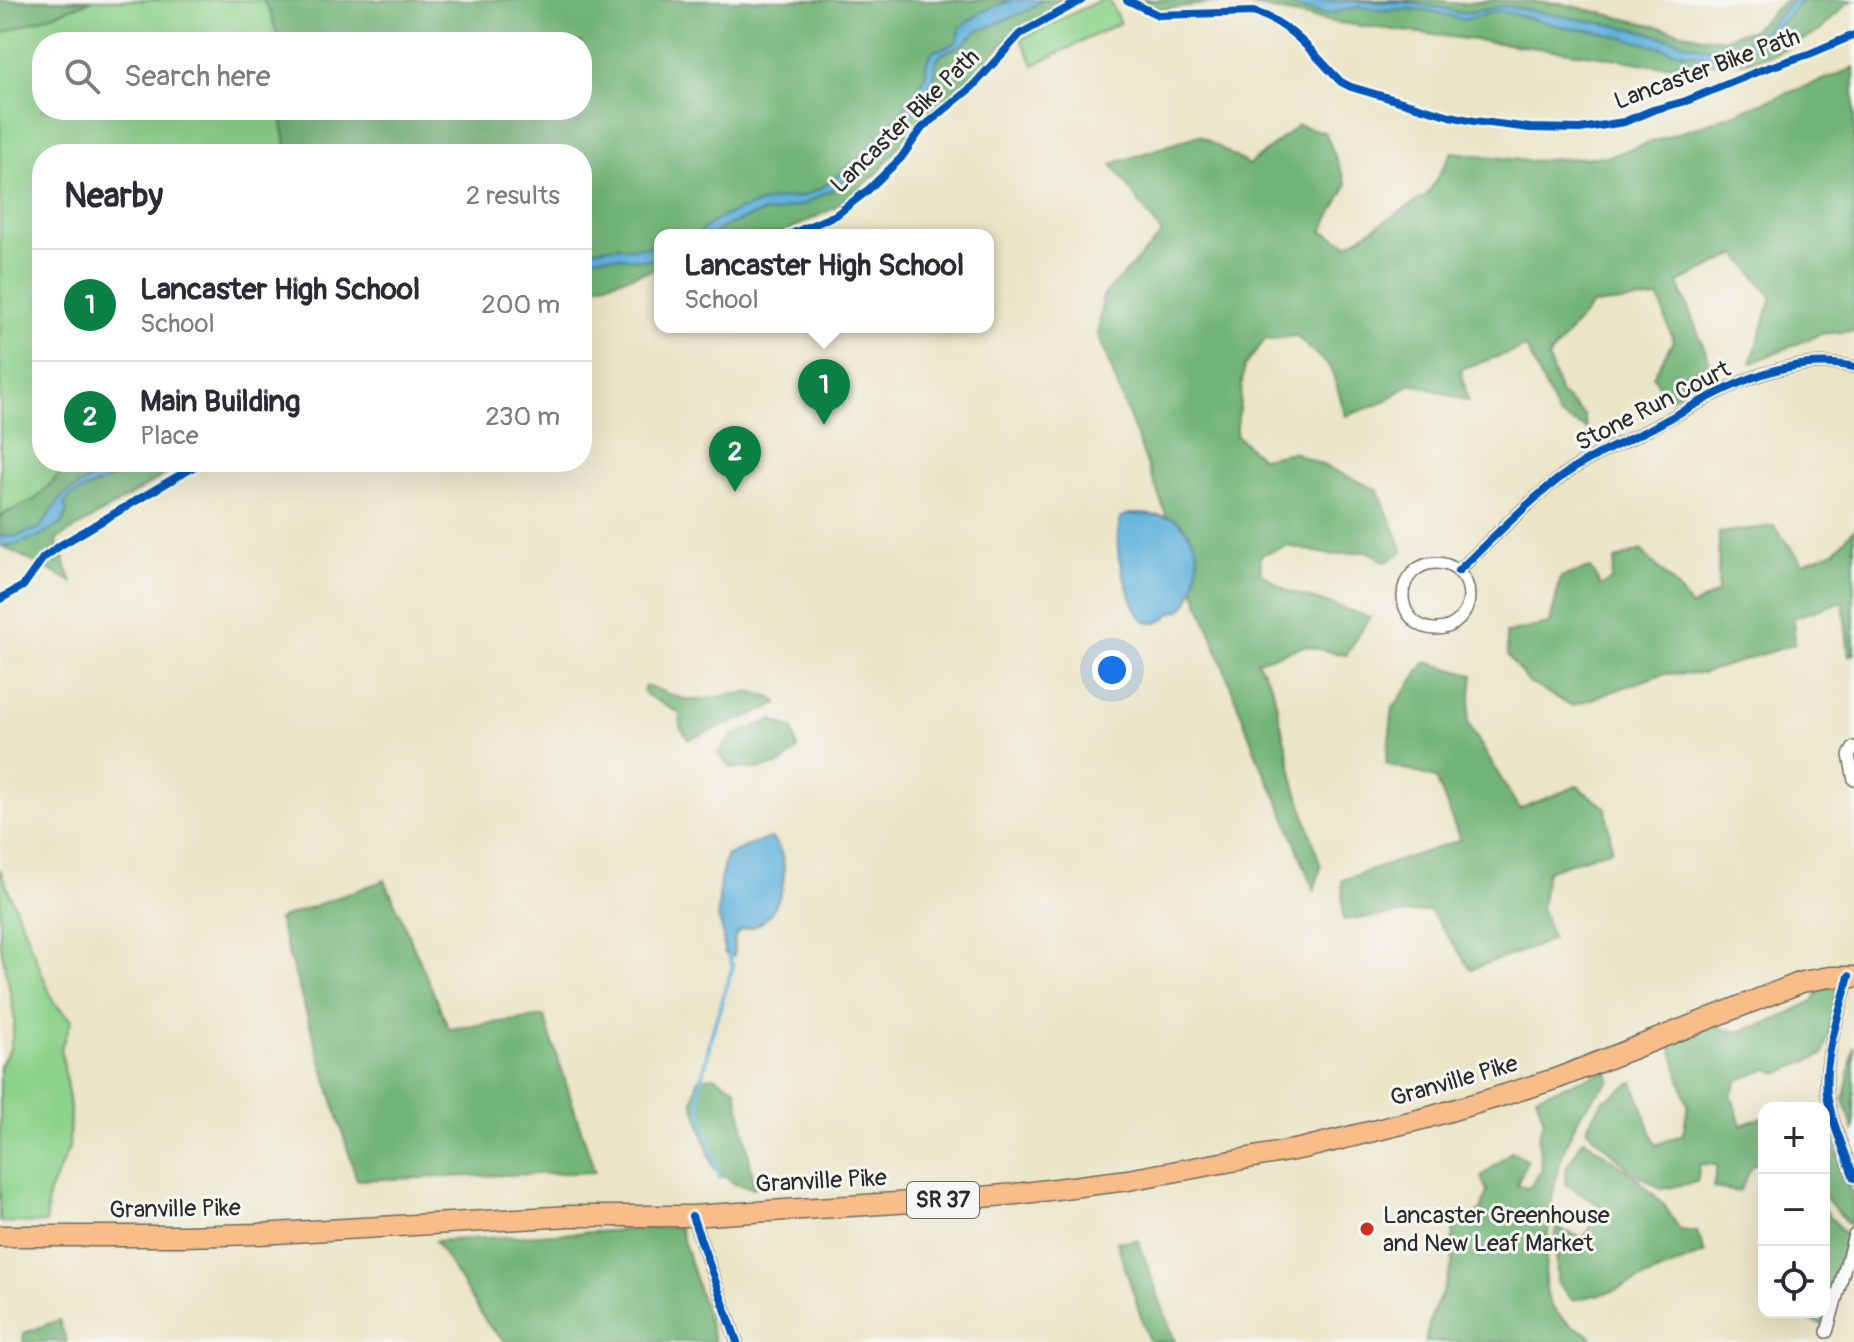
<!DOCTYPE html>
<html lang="en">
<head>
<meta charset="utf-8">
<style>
	:root { --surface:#fff; --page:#f2f2f3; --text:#2b2b33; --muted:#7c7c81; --line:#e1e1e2; --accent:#0b8043 }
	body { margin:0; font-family:Pangolin,sans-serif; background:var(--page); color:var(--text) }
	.controls { position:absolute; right:24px; bottom:24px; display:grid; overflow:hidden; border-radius:16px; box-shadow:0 8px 32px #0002 }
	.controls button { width:72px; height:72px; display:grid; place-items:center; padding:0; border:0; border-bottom:2px solid var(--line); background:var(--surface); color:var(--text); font:40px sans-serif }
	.you { position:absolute; left:1112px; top:670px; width:28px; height:28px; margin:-20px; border:6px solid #fff; border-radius:50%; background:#1a73e8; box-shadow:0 0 0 12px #1a73e833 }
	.badge { display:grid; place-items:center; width:52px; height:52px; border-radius:50%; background:var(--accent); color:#fff; font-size:26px; font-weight:700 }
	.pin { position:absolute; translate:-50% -66px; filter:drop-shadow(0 2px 4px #0008) }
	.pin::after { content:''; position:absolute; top:42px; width:28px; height:24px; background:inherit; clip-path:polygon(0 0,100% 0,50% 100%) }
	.popup { position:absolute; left:654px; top:229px; width:340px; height:104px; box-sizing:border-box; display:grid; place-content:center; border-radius:16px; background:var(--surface); filter:drop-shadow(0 2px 6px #0005); font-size:26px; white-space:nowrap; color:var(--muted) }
	.popup b { font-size:30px; color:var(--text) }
	.popup::after { content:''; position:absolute; left:50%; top:100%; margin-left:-16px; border:16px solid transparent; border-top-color:var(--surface) }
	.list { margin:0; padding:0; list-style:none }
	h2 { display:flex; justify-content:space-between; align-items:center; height:104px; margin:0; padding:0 32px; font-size:34px }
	h2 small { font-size:26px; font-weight:400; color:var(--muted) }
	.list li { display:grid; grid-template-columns:52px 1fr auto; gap:24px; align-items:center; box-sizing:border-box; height:112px; padding:0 32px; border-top:2px solid var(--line) }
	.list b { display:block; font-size:30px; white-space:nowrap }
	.list p { margin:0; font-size:26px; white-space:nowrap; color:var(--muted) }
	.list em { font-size:26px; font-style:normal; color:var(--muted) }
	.icon { flex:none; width:44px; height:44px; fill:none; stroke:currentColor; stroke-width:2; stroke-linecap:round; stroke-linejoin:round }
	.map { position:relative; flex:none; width:1854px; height:1342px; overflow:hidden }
	.search { position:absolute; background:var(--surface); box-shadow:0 8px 32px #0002; left:32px; top:32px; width:560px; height:88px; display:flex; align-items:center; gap:20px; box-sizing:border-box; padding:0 28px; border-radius:32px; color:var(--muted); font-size:30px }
	.panel { position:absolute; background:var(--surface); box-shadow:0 8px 32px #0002; left:32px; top:144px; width:560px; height:328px; border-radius:32px }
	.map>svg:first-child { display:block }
	.green { fill:#8dd28b; stroke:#5c7e5b; stroke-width:2 }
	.forest { fill:#72b477; stroke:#4e7051; stroke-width:2 }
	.water { fill:#60b2db; stroke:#466e83; stroke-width:2 }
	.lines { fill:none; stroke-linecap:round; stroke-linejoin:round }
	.stream { stroke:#60b2db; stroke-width:4 }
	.minor-casing { stroke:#6e6c61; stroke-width:14 }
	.trunk-casing { stroke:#6e6c61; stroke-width:23 }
	.minor { stroke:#fff; stroke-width:11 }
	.trunk { stroke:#f8bd88; stroke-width:20 }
	.cycleway-casing { stroke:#f6f6f2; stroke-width:13 }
	.cycleway { stroke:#0057b8; stroke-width:8 }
	.poi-dot { fill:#c8321e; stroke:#f6f6f2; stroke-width:3 }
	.labels { text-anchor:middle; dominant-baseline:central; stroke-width:6; stroke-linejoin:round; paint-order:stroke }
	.shield { fill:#f6f6f2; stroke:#686867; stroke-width:2 }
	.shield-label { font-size:22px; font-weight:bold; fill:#2b2b2b }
	.street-label { font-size:24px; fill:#2b2b2b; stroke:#f6f6f2 }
	.poi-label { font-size:24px; fill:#2b2b2b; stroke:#f6f6f2; text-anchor:start }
</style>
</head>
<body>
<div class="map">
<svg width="1854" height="1342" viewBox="0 0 1854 1342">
	<rect width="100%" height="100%" fill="#f6f6f2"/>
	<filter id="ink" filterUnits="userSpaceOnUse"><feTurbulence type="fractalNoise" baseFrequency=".0125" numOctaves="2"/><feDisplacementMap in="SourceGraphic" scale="16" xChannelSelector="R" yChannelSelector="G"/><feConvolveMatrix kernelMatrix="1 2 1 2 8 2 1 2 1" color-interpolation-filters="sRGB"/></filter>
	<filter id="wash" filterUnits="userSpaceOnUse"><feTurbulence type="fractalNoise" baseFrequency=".006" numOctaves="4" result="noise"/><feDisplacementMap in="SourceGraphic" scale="32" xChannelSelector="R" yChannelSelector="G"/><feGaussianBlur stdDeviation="1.8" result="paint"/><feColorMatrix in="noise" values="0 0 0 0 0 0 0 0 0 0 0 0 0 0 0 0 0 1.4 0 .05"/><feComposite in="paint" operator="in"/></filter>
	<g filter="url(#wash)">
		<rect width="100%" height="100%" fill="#ebe4c6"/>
		<g class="green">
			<path d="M93,0H263L270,12L280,42H42V110H285L282,122L288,154H42V462H71L36,499L0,516V34Z"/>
			<path d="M1100,0H1109L1120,23L1034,65L1021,39Z"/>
			<path d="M0,869L54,1003L72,1020L61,1048L70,1106L69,1148L48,1195L46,1223L0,1222V1066L10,1049L15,1021L9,986L0,943Z"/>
		</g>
		<g class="forest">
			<path d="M0,0H93L0,34Z"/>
			<path d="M263,0H1064L1056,8L1018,29L901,144L877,174L834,208L783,233L767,235H660V268L582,290V154H288L282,122L285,110H582V42H280L270,12Z"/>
			<path d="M1141,0H1438L1462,4L1495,0L1559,3L1702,37L1723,39L1737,33L1751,31L1786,0H1854L1845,5L1820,31L1776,53L1749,61L1657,66L1601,56L1339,23L1227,1L1157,10Z"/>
			<path d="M1854,68V331L1821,334L1751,363L1772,297L1737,254L1678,283L1715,375L1669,399L1653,376L1673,341L1659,298L1592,305L1548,358L1561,394L1584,415L1587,429L1559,416L1526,347L1461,369L1468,401L1412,383L1384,402L1346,416L1331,368L1296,336L1265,340L1244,367L1236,435L1261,458L1293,452L1378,490L1403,551L1386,562L1367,551L1332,555L1287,546L1260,555L1261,573L1286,590L1370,617L1346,655L1305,646L1257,661L1272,686L1295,784L1321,867L1314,891L1282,809L1259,761L1098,334L1103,296L1162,234L1112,164L1199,135L1249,165L1298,125L1325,132L1347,185L1322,231L1348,244L1427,195L1452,152L1529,161L1609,156L1709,123Z"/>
			<path d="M71,462H186L56,540L72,582L0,545V516L36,499Z"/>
			<path d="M1774,526L1803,563L1835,551L1854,529V654L1849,655L1843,601L1793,618L1795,644L1703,673L1662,674L1572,706L1529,683L1508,656L1506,633L1550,624L1561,577L1590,568L1601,586L1611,580L1615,560L1641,550L1674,584L1691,607L1718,593L1719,533Z"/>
			<path d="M1426,662L1473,675L1468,723L1519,809L1577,786L1606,808L1612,849L1547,871L1541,907L1552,939L1529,949L1471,969L1430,911L1343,920L1342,880L1460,840L1436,778L1386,764L1393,708Z"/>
			<path d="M645,686C661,688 677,701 693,700C721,700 753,682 777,703L765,710L689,739L680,727V714L647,695L643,690Z"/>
			<path d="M772,720L793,729L797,750L781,764L757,769L732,768L718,754L732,736Z"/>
			<path d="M385,880L449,1029L544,1016L595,1172L357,1180L278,919Z"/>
			<path d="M1821,986L1842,989L1823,1055L1779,1073L1768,1069L1738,1080L1731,1095L1741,1125L1764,1117V1165H1753L1739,1192L1713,1188L1717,1165L1700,1164L1697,1182L1662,1189L1629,1169L1586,1128L1603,1101L1633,1082L1656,1145L1683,1134L1688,1106L1670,1044L1714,1026L1738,1032L1773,1021L1813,1001Z"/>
			<path d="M1854,1046V1132L1844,1099Z"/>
			<path d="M1608,1070L1610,1080C1601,1090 1589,1101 1582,1112C1551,1164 1549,1217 1545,1275C1544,1311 1562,1320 1591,1336L1592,1342H1425L1431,1316L1443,1291L1452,1265L1453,1223L1481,1211L1487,1191L1481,1177L1512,1151L1527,1160L1517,1185L1527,1188L1530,1187L1542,1169L1538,1139L1544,1120L1536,1096Z"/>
			<path d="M714,1076L736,1089L755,1188L735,1184L714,1169L693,1103L698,1079Z"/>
			<path d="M1824,1112L1853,1198L1850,1226L1824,1196Z"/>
			<path d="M1584,1139L1637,1178L1664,1205L1680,1230L1697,1232L1705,1253L1610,1292L1572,1300L1557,1282L1556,1228L1583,1238L1604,1208L1565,1184L1567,1166Z"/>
			<path d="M1824,1209L1848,1238L1823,1325L1799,1317L1800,1312H1824Z"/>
			<path d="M679,1227L715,1342H506L489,1326L435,1241Z"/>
			<path d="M1138,1240L1175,1342H1149L1117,1242Z"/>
			<path d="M59,1320L67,1342H23L24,1333Z"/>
		</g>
		<g class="water">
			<path d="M1011,0H1043L1028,10L976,32L963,44L942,54L935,63V76L928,90L909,118L885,148L839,186L803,205L786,208L777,212L761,213L728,225L711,235H698C713,215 752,205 775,200C785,197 796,199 806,195C842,183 906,113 924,79C927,73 925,67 927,61C928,57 931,54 933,51L949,46L957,41L961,27L982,12Z"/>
			<path d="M1282,0L1406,2L1448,9L1459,13L1479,11L1503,6L1635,29L1704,48H1720L1733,46L1754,37L1765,30L1789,4L1794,0H1803L1778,26L1757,41L1737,50L1712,57L1673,51L1600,32L1563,27L1500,11L1463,20L1431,11L1406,9L1387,10L1358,7L1328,14L1300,9Z"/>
			<path d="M617,246L627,248L660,246V259C631,264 611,249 582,261V251Z"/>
			<path d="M115,462H147L71,496L65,504L67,512L62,524C44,534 21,547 0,546V536H16L39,529L62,497Z"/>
			<path d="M1130,514C1141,514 1169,515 1178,521C1185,527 1192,537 1196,546C1201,559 1194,600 1182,609C1179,611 1174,611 1171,613C1167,616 1165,619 1162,621C1142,630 1135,608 1130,594C1120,566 1113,547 1121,517Z"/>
			<path d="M771,838C794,859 784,905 761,923C754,928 744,927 738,932C732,938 734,948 734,956L729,957L724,952L723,933L718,916L720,881L726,856L752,844Z"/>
		</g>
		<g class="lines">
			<path class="stream" d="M720,1178L700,1107L699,1087L705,1067L711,1036L733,966L729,957"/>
		</g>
	</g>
	<g filter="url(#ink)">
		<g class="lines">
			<g class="minor-casing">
				<g id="minor">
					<circle cx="1436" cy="596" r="33"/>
					<path d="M1458,571C1491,540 1522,507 1557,480C1584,459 1618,445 1648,430C1711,397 1780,350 1854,367"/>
					<path d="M1854,747L1849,755L1854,780"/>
					<path d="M1849,976C1840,1011 1823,1059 1827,1094C1831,1122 1845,1151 1854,1178"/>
					<path d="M692,1216L737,1342"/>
					<path d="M1827,1332L1854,1235"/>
				</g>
			</g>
			<g class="trunk-casing">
				<path id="trunk" d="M0,1236H184L258,1234L571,1216H692L959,1199L1016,1194L1128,1180L1304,1148L1426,1118L1501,1096L1558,1078L1802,982L1830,977H1854"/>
			</g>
			<use href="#minor" class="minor"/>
			<use href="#trunk" class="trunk"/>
			<g class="cycleway-casing">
				<g id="cycleway">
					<path d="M1127,0L1158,15L1253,12C1290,21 1315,56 1341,82L1351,87L1450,116L1474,121L1530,128L1580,129L1624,122L1653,110L1686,101L1764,69L1809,54L1854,35"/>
					<path d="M789,235L836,215L868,190L901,158L922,128L972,87L1020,34L1082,0"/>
					<path d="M1458,571C1491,540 1522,507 1557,480C1584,459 1618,445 1648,430C1711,397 1780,350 1854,367"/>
					<path d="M0,599L23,586L43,558L61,545L202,462"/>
					<path d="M1849,976C1840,1011 1823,1059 1827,1094C1831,1122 1845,1151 1854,1178"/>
					<path d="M692,1216L737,1342"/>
				</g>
			</g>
			<use href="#cycleway" class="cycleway"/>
		</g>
	</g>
	<circle class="poi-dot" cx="1367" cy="1229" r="8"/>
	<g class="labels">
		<rect class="shield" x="907" y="1182" width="72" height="36" rx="6"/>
		<g class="shield-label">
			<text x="943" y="1200">SR 37</text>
		</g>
		<g class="street-label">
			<text transform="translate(1707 69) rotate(-20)">Lancaster Bike Path</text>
			<text transform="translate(905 121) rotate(-44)">Lancaster Bike Path</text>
			<text transform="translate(1653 406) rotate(-27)">Stone Run Court</text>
			<text transform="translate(1454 1081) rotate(-16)">Granville Pike</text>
			<text transform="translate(821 1181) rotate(-3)">Granville Pike</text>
			<text transform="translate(175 1209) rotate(-1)">Granville Pike</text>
		</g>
		<g class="poi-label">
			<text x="1383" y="1215">Lancaster Greenhouse<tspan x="1383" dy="28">and New Leaf Market</tspan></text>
		</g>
	</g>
</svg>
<div class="controls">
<button>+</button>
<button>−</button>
<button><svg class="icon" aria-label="locate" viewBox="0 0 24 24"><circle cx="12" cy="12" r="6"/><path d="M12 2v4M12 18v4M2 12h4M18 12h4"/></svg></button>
</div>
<div class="you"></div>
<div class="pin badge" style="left:824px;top:425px">1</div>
<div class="popup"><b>Lancaster High School</b>School</div>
<div class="pin badge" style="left:735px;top:492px">2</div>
<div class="search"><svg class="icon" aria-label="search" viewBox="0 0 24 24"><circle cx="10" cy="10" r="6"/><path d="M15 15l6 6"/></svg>Search here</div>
<section class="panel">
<h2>Nearby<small>2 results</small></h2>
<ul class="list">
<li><span class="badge">1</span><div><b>Lancaster High School</b><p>School</p></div><em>200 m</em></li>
<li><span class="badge">2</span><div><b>Main Building</b><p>Place</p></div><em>230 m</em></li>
</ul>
</section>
</div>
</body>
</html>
